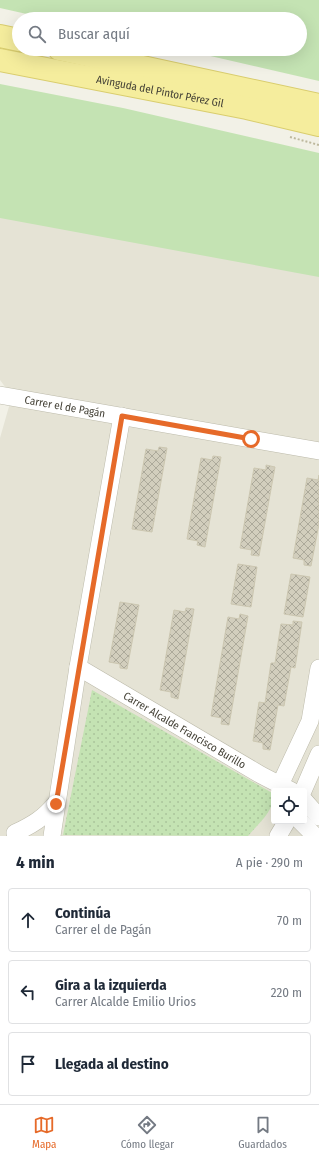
<!DOCTYPE html>
<html lang="es">
<head>
<meta charset="utf-8">
<style>
	:root { --surface:#fff; --page:#f6f6f7; --text:#1f2937; --muted:#747a83; --line:#e0e1e3; --accent:#e66a29 }
	body { margin:0; font-family:"Fira Sans Condensed",sans-serif; background:var(--page); color:var(--text) }
	.controls { position:absolute; right:12px; bottom:12px; display:grid; overflow:hidden; border-radius:4px; box-shadow:0 4px 16px #0002 }
	.controls button { width:36px; height:36px; display:grid; place-items:center; padding:0; border:0; border-bottom:1px solid var(--line); background:var(--surface); color:var(--text); font:20px sans-serif }
	.stop { position:absolute; width:12px; height:12px; margin:-9px; border:3px solid #e66a29; border-radius:50%; background:#fff }
	.stop.end { background:#e66a29; border-color:#fff; box-shadow:0 1px 4px #0008 }
	.list { margin:0; padding:0; list-style:none }
	h2 { display:flex; justify-content:space-between; align-items:center; height:52px; margin:0; padding:0 16px; font-size:17px }
	h2 small { font-size:13px; font-weight:400; color:var(--muted) }
	.list li { display:grid; grid-template-columns:26px 1fr auto; gap:12px; align-items:center; box-sizing:border-box; height:64px; margin:0 8px 8px; padding:0 8px; border:1px solid var(--line); border-radius:4px }
	.list b { display:block; font-size:15px; white-space:nowrap }
	.list p { margin:0; font-size:13px; white-space:nowrap; color:var(--muted) }
	.list em { font-size:13px; font-style:normal; color:var(--muted) }
	.icon { flex:none; width:22px; height:22px; fill:none; stroke:currentColor; stroke-width:2; stroke-linecap:round; stroke-linejoin:round }
	.map { position:relative; flex:none; width:319px; height:836px; overflow:hidden }
	.search { position:absolute; background:var(--surface); box-shadow:0 4px 16px #0002; left:12px; right:12px; top:12px; height:44px; display:flex; align-items:center; gap:10px; box-sizing:border-box; padding:0 14px; border-radius:22px; color:var(--muted); font-size:15px }
	.sheet { height:268px; background:var(--surface) }
	nav { display:flex; justify-content:space-around; align-items:center; box-sizing:border-box; height:56px; border-top:1px solid var(--line); background:var(--surface); font-size:11px; color:var(--muted) }
	nav a { display:grid; justify-items:center; gap:2px }
	nav .on { color:var(--accent) }
	.map>svg:first-child { display:block }
	.residential { fill:#e5e3d5; fill-rule:evenodd }
	.grass { fill:#c4e3b3 }
	.park { fill:url(#park-dots) }
	.building { fill:url(#building-cross-hatch); stroke:#ccc7b1 }
	.lines { fill:none; stroke-linecap:round; stroke-linejoin:round }
	.minor-casing { stroke:#bcbaaa; stroke-width:18 }
	.major-casing { stroke:#d9cd6e; stroke-width:24 }
	.path { stroke:#bdb89d; stroke-width:2; stroke-dasharray:2 2; stroke-linecap:butt }
	.minor { stroke:#fff; stroke-width:17 }
	.major { stroke:#f5ed9d; stroke-width:22 }
	.route { stroke:#e66a29; stroke-width:5 }
	.labels { text-anchor:middle; dominant-baseline:central; stroke-width:4; stroke-linejoin:round; paint-order:stroke }
	.street-label { font-size:11px; fill:#444136; stroke:#fff }
</style>
</head>
<body>
<div class="map">
<svg width="319" height="836" viewBox="0 0 319 836">
	<defs>
		<pattern id="park-dots" width="8" height="8" patternUnits="userSpaceOnUse"><rect width="8" height="8" fill="#c4e3b3"/><path d="M2 2h.1M6 6h.1" fill="none" stroke="#aac49b" stroke-width="1.8" stroke-linecap="round"/></pattern>
		<pattern id="building-cross-hatch" width="8" height="8" patternUnits="userSpaceOnUse"><rect width="8" height="8" fill="#d2cebd"/><path d="M0 0l8 8M0 8l8-8" fill="none" stroke="#aca99a"/></pattern>
	</defs>
	<rect width="100%" height="100%" fill="#f2f1e7"/>
	<path class="residential" d="M0,214L319,260V810L315,836H0V438L12,396L0,380ZM274,791H304V821H274Z"/>
	<g class="grass">
		<path d="M0,0H319V81L180,49H300V19H49L0,8Z"/>
		<path d="M0,84L123,108L319,153V277L0,218Z"/>
	</g>
	<path class="park" d="M92,690L274,794C274,811 259,823 248,836L63,835Z"/>
	<g class="building">
		<path d="M159,447L167,448L152,532L132,529L146,449L158,451Z"/>
		<path d="M213,456L221,457L205,547L197,545L198,541L187,539L201,458L212,460Z"/>
		<path d="M266,465L275,467L259,556L251,555L252,550L240,548L254,468L266,470Z"/>
		<path d="M319,475V524L311,566L304,565V560L293,558L307,478L318,480Z"/>
		<path d="M238,564L257,567L251,607L231,604Z"/>
		<path d="M291,574L310,577L303,617L284,614Z"/>
		<path d="M120,602L139,605L127,669L120,668V664L109,662Z"/>
		<path d="M186,608L194,609L178,699L171,697V692L160,690L174,610L185,612Z"/>
		<path d="M240,614L248,616L229,725L221,724L222,718L211,716L228,617L239,619Z"/>
		<path d="M293,621L302,622L295,668L291,667L284,706L278,705L270,750L263,749V743L253,741L259,702L265,703L271,663H275L281,624L293,625Z"/>
	</g>
	<g class="lines">
		<g class="minor-casing">
			<g id="minor">
				<path id="s1" d="M0,395L319,451"/>
				<path id="s2" d="M78,667L261,775L292,791"/>
				<path d="M280,785L310,721L319,668"/>
				<path d="M303,791L319,754"/>
				<path d="M304,800L319,817"/>
				<path d="M300,821L315,836"/>
				<path d="M15,833C32,825 44,818 56,803"/>
				<path d="M52,836L78,667L122,416"/>
				<path d="M278,836L287,821"/>
			</g>
		</g>
		<g class="major-casing">
			<g id="major">
				<path d="M0,36L19,40"/>
				<path d="M59,49L319,105"/>
				<path id="s3" d="M0,60L247,108L319,125"/>
			</g>
		</g>
		<path class="path" d="M290,137L319,145"/>
		<use href="#minor" class="minor"/>
		<use href="#major" class="major"/>
	</g>
	<g class="lines">
		<path class="route" d="M56,804L122,416L251,439"/>
	</g>
	<g class="labels">
		<g class="street-label">
			<text stroke="none"><textPath href="#s3" startOffset="163">Avinguda del Pintor Pérez Gil</textPath></text>
			<text stroke="none"><textPath href="#s1" startOffset="66">Carrer el de Pagán</textPath></text>
			<text stroke="none"><textPath href="#s2" startOffset="124">Carrer Alcalde Francisco Burillo</textPath></text>
		</g>
	</g>
</svg>
<div class="controls">
<button><svg class="icon" aria-label="locate" viewBox="0 0 24 24"><circle cx="12" cy="12" r="6"/><path d="M12 2v4M12 18v4M2 12h4M18 12h4"/></svg></button>
</div>
<div class="stop" style="left:251px;top:439px"></div>
<div class="stop end" style="left:56px;top:804px"></div>
<div class="search"><svg class="icon" aria-label="search" viewBox="0 0 24 24"><circle cx="10" cy="10" r="6"/><path d="M15 15l6 6"/></svg>Buscar aquí</div>
</div>
<section class="sheet">
<h2>4 min<small>A pie · 290 m</small></h2>
<ul class="list">
<li><svg class="icon" aria-label="ahead" viewBox="0 0 24 24"><path d="M12 20V5M6 11l6-6 6 6"/></svg><div><b>Continúa</b><p>Carrer el de Pagán</p></div><em>70 m</em></li>
<li><svg class="icon" aria-label="left" viewBox="0 0 24 24"><path d="M17 20v-9H6M10 6l-5 5 5 5"/></svg><div><b>Gira a la izquierda</b><p>Carrer Alcalde Emilio Urios</p></div><em>220 m</em></li>
<li><svg class="icon" aria-label="arrive" viewBox="0 0 24 24"><path d="M6 21V4h12l-3 4 3 4H6"/></svg><div><b>Llegada al destino</b></div></li>
</ul>
</section>
<nav>
<a class="on"><svg class="icon" aria-label="map" viewBox="0 0 24 24"><path d="M3 6l6-2 6 2 6-2v14l-6 2-6-2-6 2zM9 4v14M15 6v14"/></svg>Mapa</a>
<a><svg class="icon" aria-label="directions" viewBox="0 0 24 24"><path d="M12 3l9 9-9 9-9-9zM9 14v-3h6M13 9l2 2-2 2"/></svg>Cómo llegar</a>
<a><svg class="icon" aria-label="saved" viewBox="0 0 24 24"><path d="M7 4h10v16l-5-4-5 4z"/></svg>Guardados</a>
</nav>
</body>
</html>
